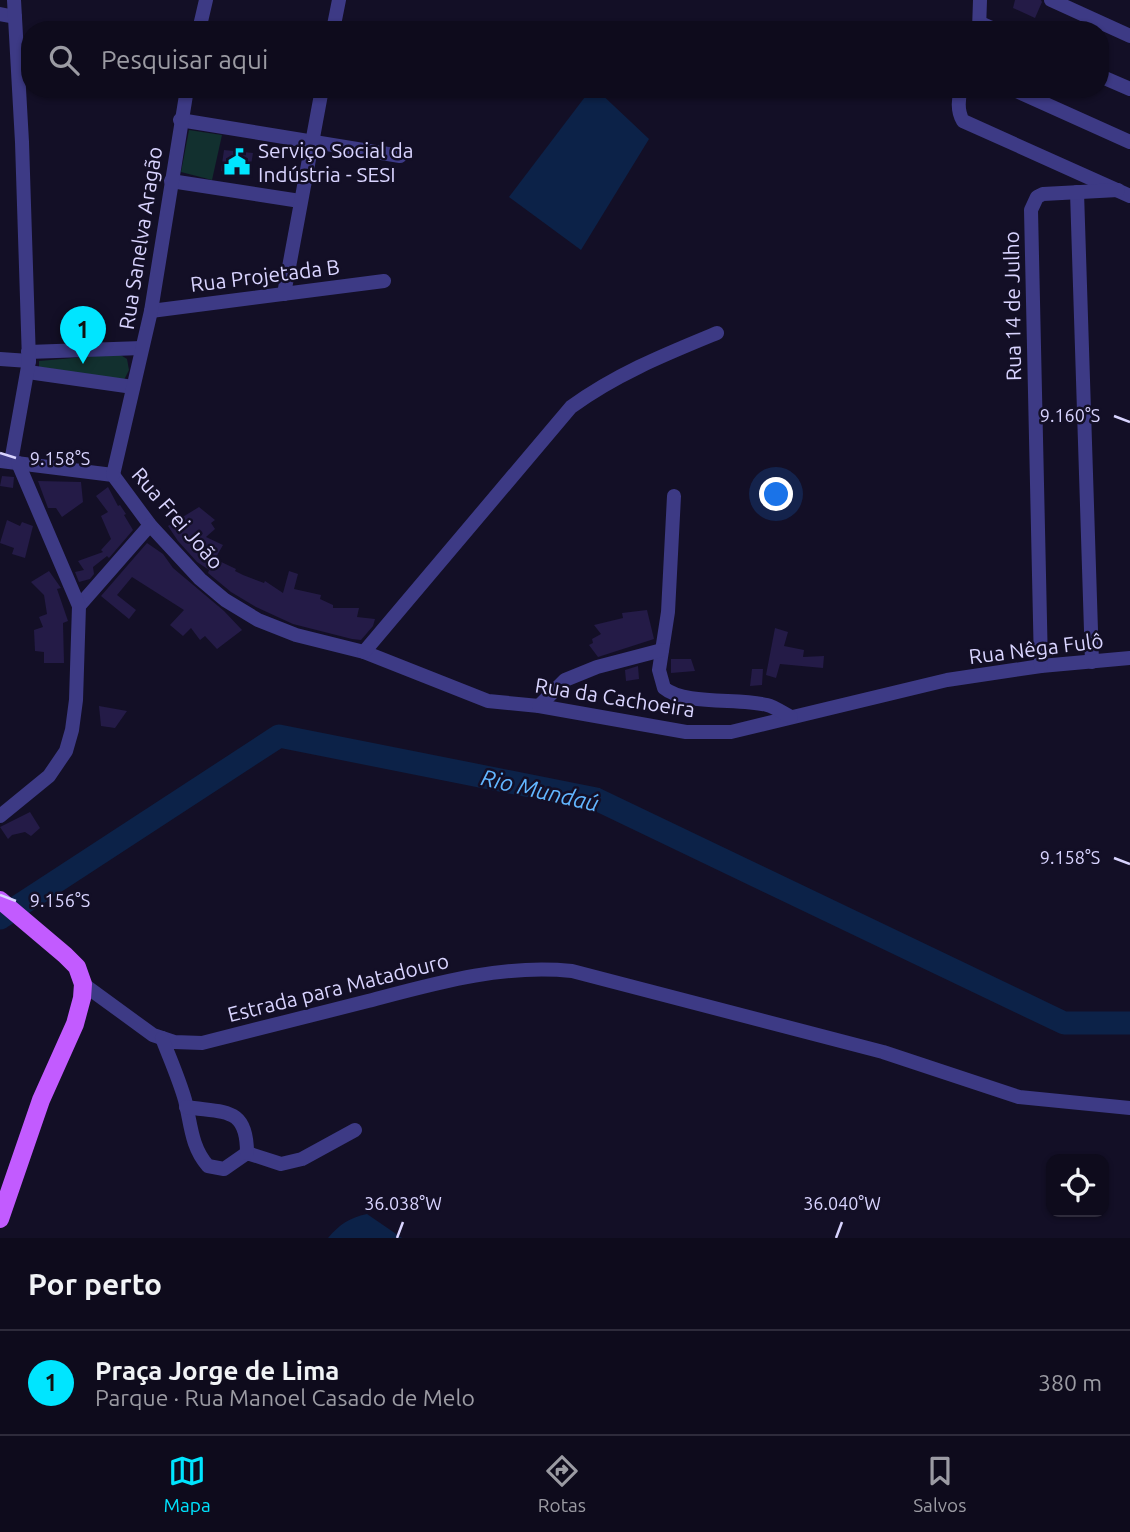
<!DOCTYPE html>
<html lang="pt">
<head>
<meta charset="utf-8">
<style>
	:root { --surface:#0e0b1c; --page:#171425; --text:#f1f3f6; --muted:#9b9ba3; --line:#2e2b3b; --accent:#00e5ff }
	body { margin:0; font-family:Ubuntu,sans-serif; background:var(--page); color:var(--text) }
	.controls { position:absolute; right:21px; bottom:21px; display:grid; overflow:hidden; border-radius:14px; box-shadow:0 2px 5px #0004 }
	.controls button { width:63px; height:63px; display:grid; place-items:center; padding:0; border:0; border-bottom:2px solid var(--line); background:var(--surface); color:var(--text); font:35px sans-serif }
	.you { position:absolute; left:777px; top:495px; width:24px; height:24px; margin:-18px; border:5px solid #fff; border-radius:50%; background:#1a73e8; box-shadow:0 0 0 10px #1a73e833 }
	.badge { display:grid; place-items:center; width:46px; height:46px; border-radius:50%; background:var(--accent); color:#111; font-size:23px; font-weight:700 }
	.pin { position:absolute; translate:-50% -58px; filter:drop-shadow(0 2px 4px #0008) }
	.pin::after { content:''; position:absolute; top:37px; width:24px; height:21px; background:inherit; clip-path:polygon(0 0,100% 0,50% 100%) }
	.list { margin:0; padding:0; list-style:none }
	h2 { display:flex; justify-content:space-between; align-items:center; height:91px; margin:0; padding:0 28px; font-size:30px }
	h2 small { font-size:23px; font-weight:400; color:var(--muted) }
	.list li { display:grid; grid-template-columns:46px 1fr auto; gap:21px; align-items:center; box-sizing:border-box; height:105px; padding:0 28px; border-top:2px solid var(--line) }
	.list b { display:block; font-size:26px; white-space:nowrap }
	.list p { margin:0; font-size:23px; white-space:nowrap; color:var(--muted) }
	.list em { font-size:23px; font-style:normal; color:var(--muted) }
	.icon { flex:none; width:38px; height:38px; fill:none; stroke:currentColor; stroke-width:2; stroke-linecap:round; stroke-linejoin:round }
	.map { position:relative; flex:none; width:1130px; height:1238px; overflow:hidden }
	.search { position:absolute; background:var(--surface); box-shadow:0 2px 5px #0004; left:21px; right:21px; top:21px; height:77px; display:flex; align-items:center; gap:18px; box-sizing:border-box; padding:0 24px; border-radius:28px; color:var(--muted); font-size:26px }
	.sheet { height:196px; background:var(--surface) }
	nav { display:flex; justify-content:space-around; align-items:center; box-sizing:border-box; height:98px; border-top:2px solid var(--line); background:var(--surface); font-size:19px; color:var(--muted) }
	nav a { display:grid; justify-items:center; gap:4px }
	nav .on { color:var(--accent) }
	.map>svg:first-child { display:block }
	.green { fill:#12302f }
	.water { fill:#0c2248 }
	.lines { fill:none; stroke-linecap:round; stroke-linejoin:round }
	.river { stroke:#0c2248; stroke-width:23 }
	.building { fill:#241b47 }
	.minor { stroke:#3d3a85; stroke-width:14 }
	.major { stroke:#c25bff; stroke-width:18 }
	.ticks { fill:none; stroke:#d9d4ff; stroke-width:2.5 }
	.labels { text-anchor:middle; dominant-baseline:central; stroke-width:5; stroke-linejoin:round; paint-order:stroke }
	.poi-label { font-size:21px; fill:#d9d4ff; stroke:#130f26; text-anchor:start }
	.street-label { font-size:21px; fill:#d9d4ff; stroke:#130f26 }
	.water-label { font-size:23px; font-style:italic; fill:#62b6ff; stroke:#130f26 }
	.ticks-label { font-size:18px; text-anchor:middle; fill:#d9d4ff; stroke:#130f26; stroke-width:5; stroke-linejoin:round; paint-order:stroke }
</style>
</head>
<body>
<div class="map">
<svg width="1130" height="1238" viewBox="0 0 1130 1238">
	<rect width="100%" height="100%" fill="#130f26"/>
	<g class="green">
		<path d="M189,130L222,135L212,180L181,172Z"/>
		<path d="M119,354L127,359L129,370L124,380L39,367V361Z"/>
	</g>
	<g class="water">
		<path d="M591,89H596L649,139L581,250L509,197Z"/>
		<path d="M367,1214L402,1238H328C340,1224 349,1218 367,1214Z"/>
	</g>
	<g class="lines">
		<path class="river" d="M0,918L279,736L596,799L1064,1023H1130"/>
	</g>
	<g class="building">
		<path d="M1015,0H1041L1042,2L1035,18L1013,8Z"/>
		<path d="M224,150L253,153L249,177L221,171Z"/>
		<path d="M2,476L14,477L13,488L0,486Z"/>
		<path d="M38,481L81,482L83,502L62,517L56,508H48Z"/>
		<path d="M108,487L118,506L120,505L126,514L124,515L133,530L109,558L107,556L93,567L94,574L90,579L79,582L75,572L84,570L78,561L103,552L101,550L111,539L101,516L108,512L96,496Z"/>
		<path d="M199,507L215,520L211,523L215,529L206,537L223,545L215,559L236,569L235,571L243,575L264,583L265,581L283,593L289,571L298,574L294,589L321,595L320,599L333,605V608H359L357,617L375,619L373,626L361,640L352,639L293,624L256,607L231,592L208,573L209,570L197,562L178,541L168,526Z"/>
		<path d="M7,520L20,526L22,522L33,526L25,558L12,554L14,548L0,543Z"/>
		<path d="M147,543L163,554L173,568L224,611L242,630L217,649L205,636L200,640L191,628L183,636L170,625L184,610L132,577L117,595L136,610L129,619L101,596Z"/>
		<path d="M49,571L61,588L57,589L68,621L63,623L64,663H44V652L35,651L34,630L43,627L39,617L47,614L44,595L31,582Z"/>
		<path d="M647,610L654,639L598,657L589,645L593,643L592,639L601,634L594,625L623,618L622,613Z"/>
		<path d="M775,628L788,632L784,646L804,650L803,657L824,656L823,668L780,664L776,678L766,675Z"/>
		<path d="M671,659H691L695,671L671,673Z"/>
		<path d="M638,666L639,679L626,681L625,670Z"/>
		<path d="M752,669H763L762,685L750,686Z"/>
		<path d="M99,706L127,711L115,728L101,726Z"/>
		<path d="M30,812L40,828L31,836L25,832L12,835L8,839L0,827Z"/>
	</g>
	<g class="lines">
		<g class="minor">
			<path d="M1051,0L1130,36"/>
			<path d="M0,14L15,17"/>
			<path d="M980,23L996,30"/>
			<path d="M199,30L206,0"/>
			<path d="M333,30L339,0"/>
			<path d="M979,30L980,0"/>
			<path d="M1100,76L1130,89"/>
			<path d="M961,89C958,100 957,111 963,121L1130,196"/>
			<path d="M1012,89L1130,142"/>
			<path d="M180,120L400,156"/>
			<path d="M171,181L300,201"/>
			<path d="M1077,192L1092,662"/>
			<path d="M284,294L322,89"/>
			<path d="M151,311L384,281"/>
			<path d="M28,352L142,348"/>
			<path d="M0,359L29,361"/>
			<path d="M28,372L133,387"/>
			<path d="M0,461L113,475"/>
			<path d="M11,462L29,361L22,142L14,0"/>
			<path d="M113,475L150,525L200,579L225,600L258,620L296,635L364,652L488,701L539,706L686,732H731L947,680L1041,666L1130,658"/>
			<path d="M113,475L151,311L187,89"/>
			<path d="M674,496L668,612L659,670L664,688C684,705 739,698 767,705C775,707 783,713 791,717"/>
			<path d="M79,606L150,525"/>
			<path d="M364,652L571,407C616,374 666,354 717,333"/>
			<path d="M1041,666L1031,210L1037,197L1043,194L1118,190"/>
			<path d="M539,706L565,680L597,667L662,650"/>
			<path d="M0,816L49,776L66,751L72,730L76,700L79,606L18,463"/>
			<path d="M83,984L153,1035L174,1042L202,1043C257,1029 313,1015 368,1001C436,983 501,964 572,971L883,1052L1019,1097L1130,1108"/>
			<path d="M162,1038C170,1059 179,1079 185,1100C191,1124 191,1147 208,1166L224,1169L247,1153L281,1164L302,1159L355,1130"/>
			<path d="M186,1107C224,1113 247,1106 247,1153"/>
		</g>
		<path class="major" d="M0,900L65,955L77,967L83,984L82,998L75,1024L41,1100L0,1219"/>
	</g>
	<path class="ticks" d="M1114,416L1130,422M0,453L16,458M1114,858L1130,864M0,895L16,901M397,1238L403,1222M836,1238L842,1222"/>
	<defs>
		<g id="civic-bare" transform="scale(2.1)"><path d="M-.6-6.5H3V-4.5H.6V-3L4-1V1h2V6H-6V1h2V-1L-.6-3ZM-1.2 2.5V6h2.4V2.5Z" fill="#00e5ff" stroke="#130f26" stroke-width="2.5" paint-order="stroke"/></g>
	</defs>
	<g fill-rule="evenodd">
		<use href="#civic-bare" x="237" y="162"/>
	</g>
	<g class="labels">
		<g class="poi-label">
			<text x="258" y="150">Serviço Social da<tspan x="258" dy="24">Indústria - SESI</tspan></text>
		</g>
		<g class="street-label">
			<text transform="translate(140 238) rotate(-81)">Rua Sanelva Aragão</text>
			<text transform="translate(265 275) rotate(-7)">Rua Projetada B</text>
			<text transform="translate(1012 306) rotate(-91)">Rua 14 de Julho</text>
			<text transform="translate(178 518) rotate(49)">Rua Frei João</text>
			<text transform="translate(1036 648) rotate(-7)">Rua Nêga Fulô</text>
			<text transform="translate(615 697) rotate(9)">Rua da Cachoeira</text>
			<text transform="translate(338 987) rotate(-14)">Estrada para Matadouro</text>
		</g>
		<g class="water-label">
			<text transform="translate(540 790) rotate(13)">Rio Mundaú</text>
		</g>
	</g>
	<g class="ticks-label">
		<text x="1070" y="422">9.160°S</text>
		<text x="60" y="465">9.158°S</text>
		<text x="1070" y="864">9.158°S</text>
		<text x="60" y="907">9.156°S</text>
		<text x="403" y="1210">36.038°W</text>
		<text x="842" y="1210">36.040°W</text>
	</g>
</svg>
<div class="controls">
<button><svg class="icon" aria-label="locate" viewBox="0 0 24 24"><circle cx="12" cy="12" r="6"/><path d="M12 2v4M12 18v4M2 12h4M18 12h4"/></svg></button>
</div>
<div class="you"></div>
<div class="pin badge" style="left:83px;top:364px">1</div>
<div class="search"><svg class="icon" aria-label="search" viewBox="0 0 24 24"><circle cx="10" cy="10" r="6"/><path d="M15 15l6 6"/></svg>Pesquisar aqui</div>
</div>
<section class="sheet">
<h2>Por perto<small></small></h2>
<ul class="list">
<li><span class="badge">1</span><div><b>Praça Jorge de Lima</b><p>Parque · Rua Manoel Casado de Melo</p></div><em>380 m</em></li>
</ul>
</section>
<nav>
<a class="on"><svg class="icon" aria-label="map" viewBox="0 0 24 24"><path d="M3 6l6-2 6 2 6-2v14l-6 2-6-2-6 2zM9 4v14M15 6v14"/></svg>Mapa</a>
<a><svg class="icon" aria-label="directions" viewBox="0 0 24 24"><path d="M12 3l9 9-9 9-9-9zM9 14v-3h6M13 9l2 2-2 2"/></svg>Rotas</a>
<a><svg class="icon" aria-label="saved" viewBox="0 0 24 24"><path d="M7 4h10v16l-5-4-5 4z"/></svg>Salvos</a>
</nav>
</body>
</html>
